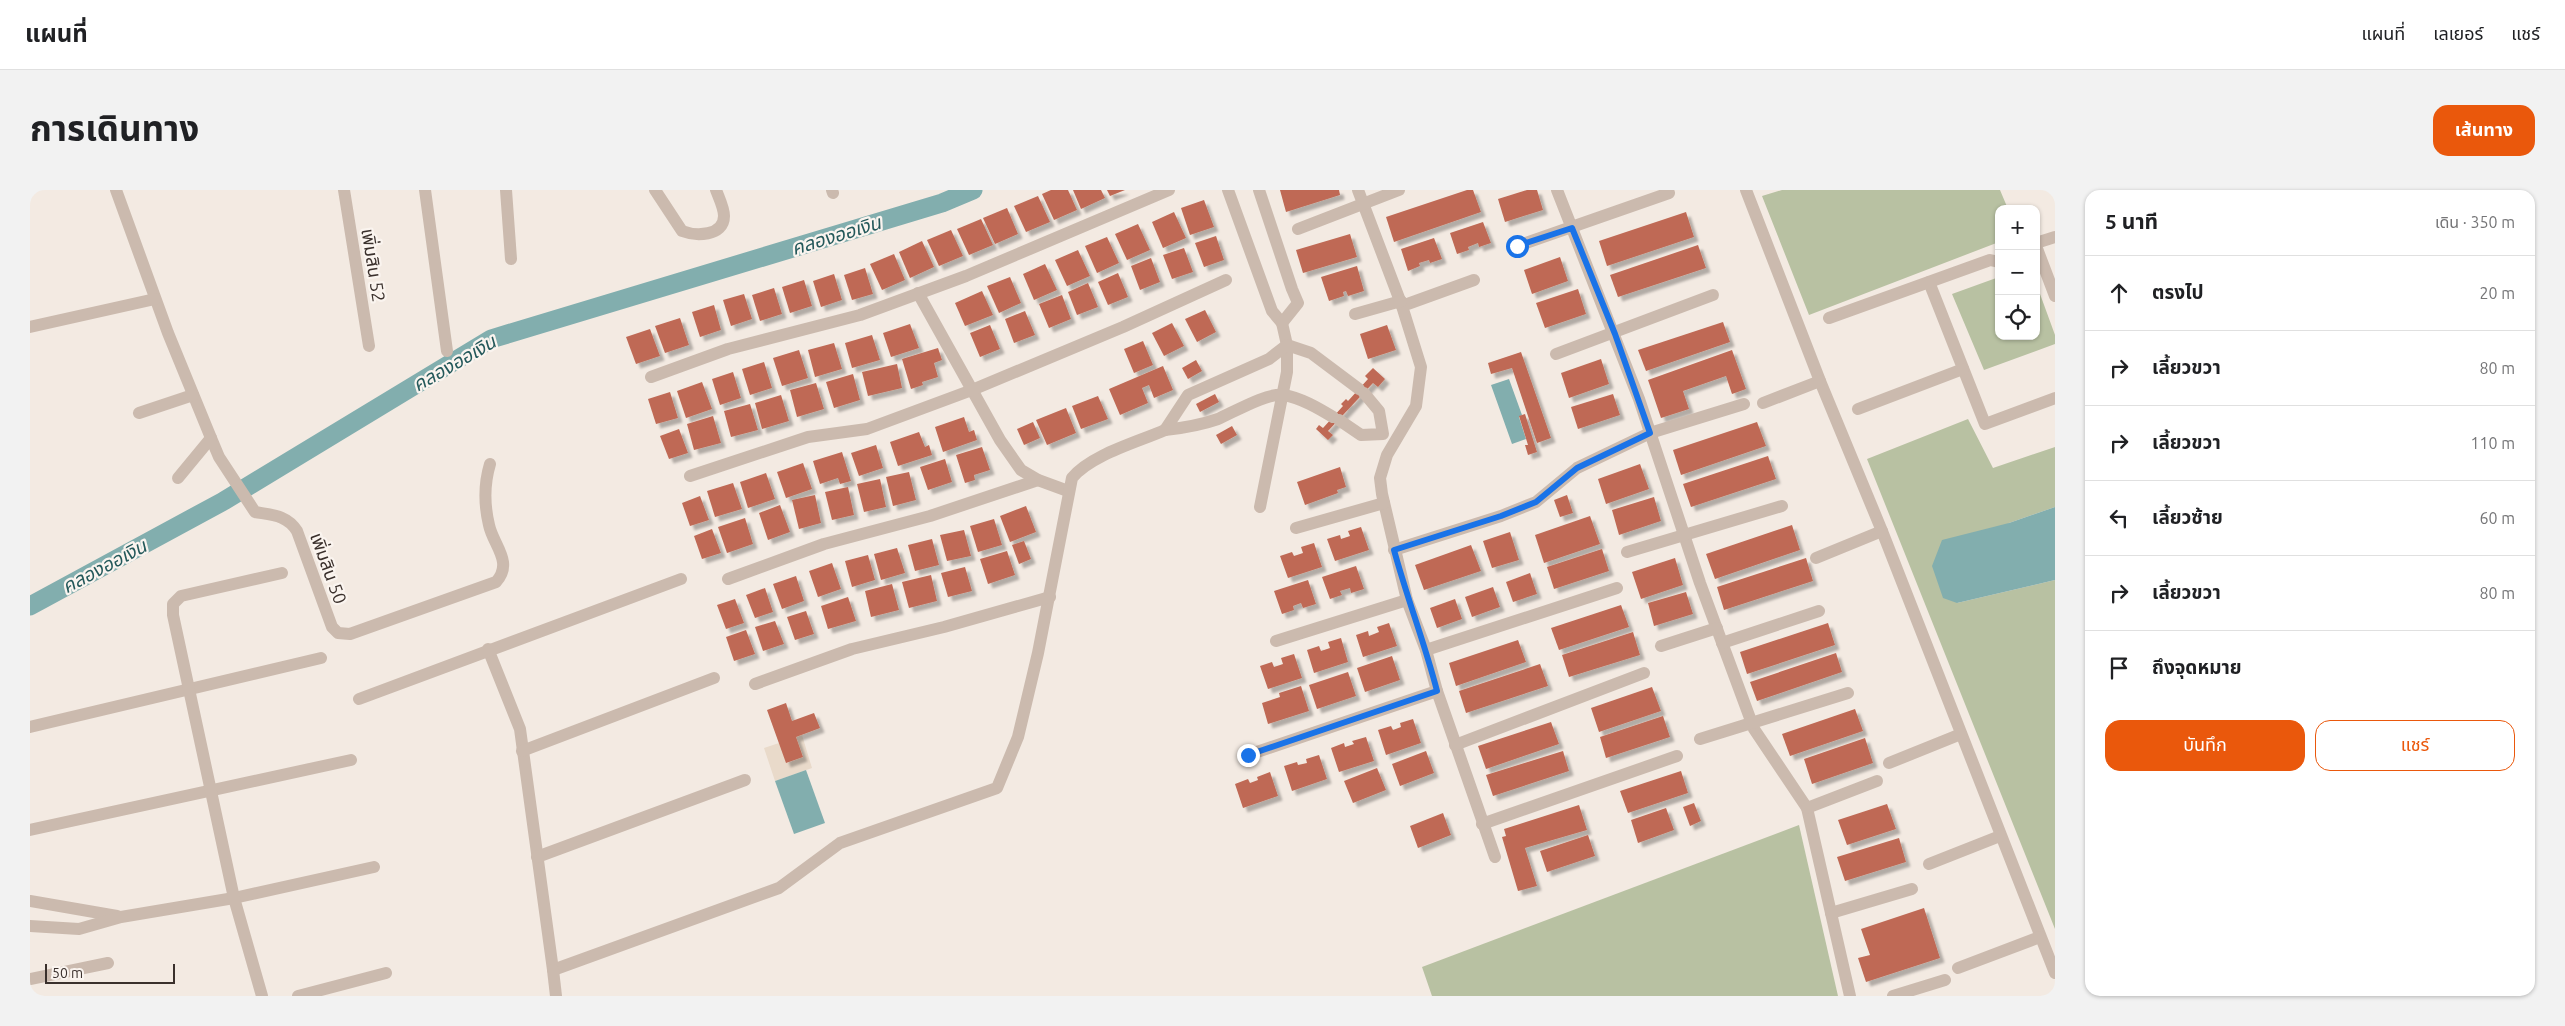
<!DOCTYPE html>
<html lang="th">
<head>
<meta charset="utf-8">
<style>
	:root { --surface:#fff; --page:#f2f2f2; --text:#202124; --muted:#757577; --line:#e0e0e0; --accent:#ea580c }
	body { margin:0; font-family:Ubuntu,"Noto Sans Thai",sans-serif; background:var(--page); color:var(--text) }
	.controls { position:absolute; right:15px; top:15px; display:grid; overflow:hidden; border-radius:10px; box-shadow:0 1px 4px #0004 }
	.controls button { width:45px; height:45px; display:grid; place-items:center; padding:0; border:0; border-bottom:1px solid var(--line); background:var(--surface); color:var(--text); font:25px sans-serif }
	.scale { position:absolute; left:15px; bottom:12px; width:130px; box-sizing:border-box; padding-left:5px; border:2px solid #3a302c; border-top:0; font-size:14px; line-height:18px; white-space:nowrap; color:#3a302c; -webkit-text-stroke:4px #faf4ef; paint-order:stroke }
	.stop { position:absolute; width:15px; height:15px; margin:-11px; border:4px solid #1a73e8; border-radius:50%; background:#fff }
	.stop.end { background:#1a73e8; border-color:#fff; box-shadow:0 1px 5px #0008 }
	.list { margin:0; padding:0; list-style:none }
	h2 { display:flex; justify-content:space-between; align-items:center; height:65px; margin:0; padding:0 20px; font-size:21px }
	h2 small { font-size:16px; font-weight:400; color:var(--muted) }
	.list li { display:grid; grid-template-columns:32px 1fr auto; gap:15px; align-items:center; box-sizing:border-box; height:75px; padding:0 20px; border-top:1px solid var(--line) }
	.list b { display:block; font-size:19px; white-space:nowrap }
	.list em { font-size:16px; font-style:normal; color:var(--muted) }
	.actions { display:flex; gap:10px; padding:15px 20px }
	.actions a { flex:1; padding:11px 0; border:1px solid var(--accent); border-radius:15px; text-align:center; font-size:18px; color:var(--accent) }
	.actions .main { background:var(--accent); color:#fff }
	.icon { flex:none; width:28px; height:28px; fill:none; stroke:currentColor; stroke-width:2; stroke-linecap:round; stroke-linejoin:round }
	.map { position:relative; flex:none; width:2025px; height:806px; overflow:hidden; border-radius:15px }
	header { display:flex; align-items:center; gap:30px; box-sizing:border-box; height:70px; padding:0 25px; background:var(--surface); border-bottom:1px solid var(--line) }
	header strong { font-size:24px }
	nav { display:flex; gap:28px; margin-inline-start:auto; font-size:18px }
	.intro { display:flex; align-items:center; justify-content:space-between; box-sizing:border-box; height:120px; padding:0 30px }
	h1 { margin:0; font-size:35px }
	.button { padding:12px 22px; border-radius:15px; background:var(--accent); color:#fff; font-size:18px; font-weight:700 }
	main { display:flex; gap:30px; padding:0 30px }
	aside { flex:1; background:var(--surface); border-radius:15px; box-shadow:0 1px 4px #0004 }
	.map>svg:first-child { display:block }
	.green { fill:#b8c1a2 }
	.plaza { fill:#e9daca }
	.water { fill:#82aeae }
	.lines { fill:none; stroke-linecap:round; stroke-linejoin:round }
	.canal { stroke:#82aeae; stroke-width:19 }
	.building { fill:#bf6954; filter:url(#shadow) }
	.minor { stroke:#cbbaae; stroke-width:12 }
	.route { stroke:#1a73e8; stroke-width:6 }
	.labels { text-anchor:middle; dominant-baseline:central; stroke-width:4.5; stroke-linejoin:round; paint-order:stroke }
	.street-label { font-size:18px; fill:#3a302c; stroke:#faf4ef }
	.water-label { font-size:19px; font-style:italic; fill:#23585a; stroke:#faf4ef }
</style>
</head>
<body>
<header>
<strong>แผนที่</strong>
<nav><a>แผนที่</a><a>เลเยอร์</a><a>แชร์</a></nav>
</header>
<div class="intro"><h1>การเดินทาง</h1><a class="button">เส้นทาง</a></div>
<main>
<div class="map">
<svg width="2025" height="806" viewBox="0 0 2025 806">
	<defs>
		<filter id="shadow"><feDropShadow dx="4.5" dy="4.5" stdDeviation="1" flood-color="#0004"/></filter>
	</defs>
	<rect width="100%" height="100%" fill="#f3eae2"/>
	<g class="green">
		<path d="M1752,0H1970L1978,19H1969V52L1779,125L1732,6Z"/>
		<path d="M1969,87V146H2006V93L2025,145V154L1954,180L1922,104Z"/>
		<path d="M1938,229L1963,278L2025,257V317L1979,333L1927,413L2025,390V739L1837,269Z"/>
		<path d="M1769,635L1808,806H1402L1392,777Z"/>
	</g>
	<path class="plaza" d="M772,545L782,578L745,591L734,558L749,553L757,573L773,567L766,547Z"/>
	<g class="water">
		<path d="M1479,189L1492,225L1489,227L1496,249L1482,254L1461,195Z"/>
		<path d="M2025,317V390L1927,413L1913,408L1902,376L1912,350L1979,333Z"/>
		<path d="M776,580L795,633L764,644L745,591Z"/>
	</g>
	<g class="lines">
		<path class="canal" d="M0,416L192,312L461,149L912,13L943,0"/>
	</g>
	<g class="building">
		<path d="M1021,0H1038L1047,20L1024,30L1012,4Z"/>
		<path d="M1043,0H1071L1075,8L1051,19Z"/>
		<path d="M1077,0H1095L1080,6Z"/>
		<path d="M1250,0H1309L1310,5L1256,22Z"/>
		<path d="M1437,0H1443L1451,22L1364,52L1356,27Z"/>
		<path d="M1497,0H1507L1513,20L1475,32L1468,9Z"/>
		<path d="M1008,6L1020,32L996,42L984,16Z"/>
		<path d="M1174,10L1184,37L1160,45L1151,18Z"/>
		<path d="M977,18L988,44L965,54L953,28Z"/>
		<path d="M1144,22L1156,48L1133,58L1122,32Z"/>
		<path d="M1656,22L1664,47L1577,76L1569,51Z"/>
		<path d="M951,29L963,55L939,65L927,39Z"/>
		<path d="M1453,32L1461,53L1449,57L1448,53L1438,57L1439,60L1427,64L1420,43Z"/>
		<path d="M1108,34L1120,60L1097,70L1085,44Z"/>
		<path d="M921,40L933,66L909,76L897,50Z"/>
		<path d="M1320,44L1327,67L1273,83L1266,60Z"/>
		<path d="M1186,46L1194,70L1174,77L1165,53Z"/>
		<path d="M1077,47L1089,73L1067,83L1055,56Z"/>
		<path d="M1404,48L1412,69L1400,73L1399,70L1389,73L1390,76L1378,81L1371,59Z"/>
		<path d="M892,51L904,77L880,88L869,62Z"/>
		<path d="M1668,55L1676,78L1588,107L1580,85Z"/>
		<path d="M1154,58L1163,82L1142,89L1133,65Z"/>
		<path d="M1048,60L1060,86L1037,96L1025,70Z"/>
		<path d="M864,64L875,90L852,100L840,74Z"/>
		<path d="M1530,67L1538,91L1502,104L1494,80Z"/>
		<path d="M1121,68L1130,92L1110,100L1101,76Z"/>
		<path d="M1015,74L1027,100L1004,110L993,84Z"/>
		<path d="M1327,76L1334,101L1318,106L1316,101L1313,102L1314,106L1299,111L1291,87Z"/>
		<path d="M835,78L843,104L822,110L814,85Z"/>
		<path d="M1088,83L1098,107L1078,115L1068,92Z"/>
		<path d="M804,84L812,110L791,117L783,91Z"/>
		<path d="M980,87L991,113L969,123L957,96Z"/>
		<path d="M774,90L782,116L760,123L752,97Z"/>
		<path d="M1058,93L1068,117L1047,125L1038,102Z"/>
		<path d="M744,98L752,124L730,131L722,105Z"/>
		<path d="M1548,99L1556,124L1515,138L1506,113Z"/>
		<path d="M952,101L963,125L935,136L925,113Z"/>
		<path d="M714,104L722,129L701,136L693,110Z"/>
		<path d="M1032,105L1041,129L1019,138L1009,114Z"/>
		<path d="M684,115L691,140L670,147L662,122Z"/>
		<path d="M1175,120L1186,142L1167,152L1155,129Z"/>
		<path d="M995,121L1005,145L984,153L975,129Z"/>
		<path d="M650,128L659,155L635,163L625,136Z"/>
		<path d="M1693,132L1700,152L1616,181L1608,160Z"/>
		<path d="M1142,133L1154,156L1134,166L1122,143Z"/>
		<path d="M880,134L889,158L861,167L853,143Z"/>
		<path d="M960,135L970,159L950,167L940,143Z"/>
		<path d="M1357,135L1366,160L1338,169L1330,144Z"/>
		<path d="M620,139L630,166L606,174L596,147Z"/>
		<path d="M842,145L850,170L822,178L815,153Z"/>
		<path d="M1113,151L1123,175L1104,183L1094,159Z"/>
		<path d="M804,153L812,179L785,187L778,160Z"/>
		<path d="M908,158L912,170L904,173L908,187L892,192L893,195L881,199L872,169Z"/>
		<path d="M769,160L778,188L752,196L743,168Z"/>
		<path d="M1702,160L1716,199L1702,204L1696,186L1653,201L1659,219L1631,228L1618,190Z"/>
		<path d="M1491,162L1521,248L1507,253L1482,178L1461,184L1458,173Z"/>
		<path d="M1571,169L1579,194L1539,208L1531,183Z"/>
		<path d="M1166,170L1172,181L1158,189L1152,178Z"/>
		<path d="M734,172L742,198L720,205L712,179Z"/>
		<path d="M867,174L872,198L838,206L832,182Z"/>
		<path d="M1133,176L1143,200L1124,208L1119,195L1112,198L1118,213L1090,225L1079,199Z"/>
		<path d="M1343,178L1355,189L1348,197L1343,193L1298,241L1303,245L1298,250L1286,239L1289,235L1293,238L1313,216L1311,214L1316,209L1318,211L1338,189L1335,186Z"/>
		<path d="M703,182L711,208L690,215L682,189Z"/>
		<path d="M823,184L830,210L804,218L796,192Z"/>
		<path d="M672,192L682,219L656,228L647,201Z"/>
		<path d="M786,193L794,219L767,227L760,200Z"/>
		<path d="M640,202L648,228L626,234L618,209Z"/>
		<path d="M1185,204L1189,212L1170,222L1166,214Z"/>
		<path d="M1583,204L1590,225L1548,239L1541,217Z"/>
		<path d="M751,205L759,231L732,239L725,213Z"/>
		<path d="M1068,206L1078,229L1051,239L1042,216Z"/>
		<path d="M720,214L728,240L701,247L694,221Z"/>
		<path d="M1036,218L1046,243L1017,255L1006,230Z"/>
		<path d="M1495,224L1507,262L1498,265L1495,255H1498L1489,226Z"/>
		<path d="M683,226L691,253L664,260L657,234Z"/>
		<path d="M934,227L939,242L944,240L947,250L913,262L905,237Z"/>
		<path d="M1003,232L1010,248L994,255L987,239Z"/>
		<path d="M1727,232L1736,256L1651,285L1643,260Z"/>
		<path d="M1202,236L1207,245L1191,254L1186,245Z"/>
		<path d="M649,239L658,263L639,269L630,246Z"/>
		<path d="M889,242L895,257L899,255L902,265L868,276L860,252Z"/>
		<path d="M846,255L853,278L829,286L821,263Z"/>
		<path d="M952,257L960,280L944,285L945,290L935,293L926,265Z"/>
		<path d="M812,262L821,291L810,294L808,288L790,294L783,271Z"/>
		<path d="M1738,266L1746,289L1661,317L1653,294Z"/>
		<path d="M915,269L922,292L898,300L890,277Z"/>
		<path d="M773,273L782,299L756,308L747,282Z"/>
		<path d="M1610,274L1619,299L1576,314L1568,289Z"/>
		<path d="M1310,277L1316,297L1307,300L1308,303L1275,315L1267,292Z"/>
		<path d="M879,282L886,310L863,316L856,287Z"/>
		<path d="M736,283L745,309L718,318L710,292Z"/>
		<path d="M850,289L856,317L834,322L827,294Z"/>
		<path d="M703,293L712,319L685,327L677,301Z"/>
		<path d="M818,297L824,325L802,330L795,302Z"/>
		<path d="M785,305L791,333L769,339L762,310Z"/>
		<path d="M1537,305L1543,323L1530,327L1524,310Z"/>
		<path d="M670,306L679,330L660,336L652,313Z"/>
		<path d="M1624,307L1631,331L1589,345L1582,320Z"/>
		<path d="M750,315L760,342L738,350L729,323Z"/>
		<path d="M996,316L1006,342L980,352L970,326Z"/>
		<path d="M1560,326L1570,354L1514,373L1505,345Z"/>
		<path d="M715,328L723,354L697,363L688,337Z"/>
		<path d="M964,329L972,355L948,362L940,336Z"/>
		<path d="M1762,335L1770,360L1685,389L1676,364Z"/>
		<path d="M1331,337L1339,360L1305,371L1297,349L1310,345L1311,349L1320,346L1318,341Z"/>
		<path d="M682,339L691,363L672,369L664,346Z"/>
		<path d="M934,340L941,366L917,371L910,345Z"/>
		<path d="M1480,342L1489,370L1462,378L1453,351Z"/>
		<path d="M902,349L909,375L885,381L878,355Z"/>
		<path d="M994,351L1001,369L989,374L982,355Z"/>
		<path d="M1284,353L1292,377L1258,388L1250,366L1262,362L1264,366L1273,363L1271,357Z"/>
		<path d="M1441,355L1451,381L1394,400L1385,375Z"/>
		<path d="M867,358L875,383L851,390L844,364Z"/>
		<path d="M1572,359L1579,381L1524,399L1517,377Z"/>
		<path d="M977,361L985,385L958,394L950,369Z"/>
		<path d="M838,365L845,390L822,397L815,371Z"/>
		<path d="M1645,368L1653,395L1611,409L1602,382Z"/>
		<path d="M1776,368L1783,391L1694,420L1687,397Z"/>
		<path d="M802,373L811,399L788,407L779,381Z"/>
		<path d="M1326,376L1334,399L1321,403L1320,398L1310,401L1312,405L1300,409L1292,387Z"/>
		<path d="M935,377L942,401L918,407L911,383Z"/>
		<path d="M1500,383L1507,404L1483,412L1476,392Z"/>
		<path d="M901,385L907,411L879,418L872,392Z"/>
		<path d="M766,386L774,411L752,419L743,394Z"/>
		<path d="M1278,390L1286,414L1273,418L1271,413L1263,416L1264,420L1252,424L1244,401Z"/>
		<path d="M862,394L869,420L841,427L835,401Z"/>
		<path d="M1463,397L1470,417L1442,427L1435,407Z"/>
		<path d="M735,398L743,422L725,428L716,405Z"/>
		<path d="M1656,402L1663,424L1624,436L1618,413Z"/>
		<path d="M818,407L826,431L798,439L791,416Z"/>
		<path d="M705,409L714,433L696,439L687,415Z"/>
		<path d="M1425,409L1432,429L1407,438L1400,418Z"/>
		<path d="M1591,415L1599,437L1529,460L1521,438Z"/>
		<path d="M776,421L784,444L765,450L757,427Z"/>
		<path d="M745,431L754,454L733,461L725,437Z"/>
		<path d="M1359,433L1367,456L1333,467L1326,445L1338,441L1339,446L1349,442L1347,437Z"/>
		<path d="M1798,433L1805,455L1717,484L1710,462Z"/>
		<path d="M716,440L725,464L704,471L696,447Z"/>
		<path d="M1603,442L1610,465L1539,487L1532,465Z"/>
		<path d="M1311,448L1318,472L1284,483L1277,460L1289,456L1291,461L1300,458L1298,452Z"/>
		<path d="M1488,450L1496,472L1426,496L1419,473Z"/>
		<path d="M1806,463L1812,482L1727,511L1720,492Z"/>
		<path d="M1264,464L1272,488L1238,499L1230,476L1242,472L1244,477L1253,474L1251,468Z"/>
		<path d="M1362,466L1370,490L1335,502L1327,478Z"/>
		<path d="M1510,474L1518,496L1436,523L1429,501Z"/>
		<path d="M1318,482L1326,506L1287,519L1279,495Z"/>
		<path d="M1271,496L1279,521L1238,534L1232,513L1250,507L1249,503Z"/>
		<path d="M1622,497L1631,521L1569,542L1561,518Z"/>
		<path d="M756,513L762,531L784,523L790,538L766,547L773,567L756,573L737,520Z"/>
		<path d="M1825,519L1833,541L1760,566L1752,544Z"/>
		<path d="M1633,526L1640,547L1576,568L1570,547Z"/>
		<path d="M1383,529L1391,553L1356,565L1348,540L1361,536L1363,540L1371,537L1370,533Z"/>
		<path d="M1521,532L1529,554L1456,579L1448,556Z"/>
		<path d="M1336,547L1344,571L1309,582L1301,558L1314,553L1315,557L1324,554L1322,551Z"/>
		<path d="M1835,548L1843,573L1782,594L1774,569Z"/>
		<path d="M1396,561L1404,583L1370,596L1362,574Z"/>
		<path d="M1533,561L1539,581L1463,606L1456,585Z"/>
		<path d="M1289,565L1297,589L1262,601L1254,576L1267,572L1268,575L1277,573L1276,569Z"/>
		<path d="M1347,578L1356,600L1323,613L1314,591Z"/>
		<path d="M1651,581L1658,603L1598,623L1590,601Z"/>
		<path d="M1240,582L1248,606L1213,618L1205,594L1218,589L1220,593L1228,590L1227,587Z"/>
		<path d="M1664,613L1671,631L1660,636L1653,617Z"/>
		<path d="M1857,614L1866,639L1817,655L1808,630Z"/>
		<path d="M1549,615L1557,640L1495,658L1507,696L1488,701L1472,647L1476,646L1474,639Z"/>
		<path d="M1636,618L1644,640L1608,653L1601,630Z"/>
		<path d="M1413,623L1421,645L1388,658L1380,636Z"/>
		<path d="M1558,645L1565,666L1517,682L1510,661Z"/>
		<path d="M1869,648L1876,672L1815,691L1807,667Z"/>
		<path d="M1894,718L1910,768L1836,792L1828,768L1840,765L1831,739Z"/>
	</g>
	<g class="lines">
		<g class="minor">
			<path d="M86,0L138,143L181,248L189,267L225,322C242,325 257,325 267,341L302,437L308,443L320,444L466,392C484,372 463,355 459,335C454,314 454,294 460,274"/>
			<path d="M314,0L339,156"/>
			<path d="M395,0L417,161"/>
			<path d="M476,0L481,69"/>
			<path d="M625,0L652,41C665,46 694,47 694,26C694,18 689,8 686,0"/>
			<path d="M802,0L803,3"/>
			<path d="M1198,0L1242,121L1252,133L1257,155V182L1230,317"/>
			<path d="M1229,0L1262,99L1268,113L1252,133"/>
			<path d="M1328,0L1372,116"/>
			<path d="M1527,0L1609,209L1670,393L1724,539L1777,618L1820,806"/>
			<path d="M1716,0L1790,191L1852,341L2025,783"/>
			<path d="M1268,39L1369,0"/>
			<path d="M2006,53L2025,47"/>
			<path d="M1487,56L1639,3"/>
			<path d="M2006,56L2025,106"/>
			<path d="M1444,90L1372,116L1391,177L1386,216L1357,265L1350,288L1352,304L1377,410L1396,460L1407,501L1465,667"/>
			<path d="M1899,92L1955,234L2025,208"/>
			<path d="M888,103L970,250L991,280L1008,290L1038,301"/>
			<path d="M1325,124L1371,111"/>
			<path d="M1799,128L1960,70L1969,72"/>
			<path d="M0,137L125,109"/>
			<path d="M1526,164L1683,105"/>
			<path d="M621,187L698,159L830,125L936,86L1139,0"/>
			<path d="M1733,213L1790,191"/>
			<path d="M1828,219L1933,179"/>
			<path d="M109,223L163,205"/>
			<path d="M1303,227C1288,218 1271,208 1254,205C1238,202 1204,222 1188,229C1171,235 1153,238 1135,240L1158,205L1239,169L1257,155L1281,163L1329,199"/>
			<path d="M1309,230L1331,245L1353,244L1349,221L1334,203"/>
			<path d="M660,286L778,247L837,239L942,200L1093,137L1196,90"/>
			<path d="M148,288L181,248"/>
			<path d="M1266,338L1354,313"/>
			<path d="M1364,360L1471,326L1506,312L1547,278L1620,243L1714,214"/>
			<path d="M1597,362L1752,316"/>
			<path d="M1786,368L1852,341"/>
			<path d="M698,389L794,354L900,326L1008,290"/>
			<path d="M1246,451L1377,410"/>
			<path d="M1692,453L1789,421"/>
			<path d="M1631,456L1687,438"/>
			<path d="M458,459L490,539L523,780L749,698L810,653L967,598L988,547L1008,463L1042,288C1060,265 1108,252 1135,240"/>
			<path d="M1396,460L1587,398"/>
			<path d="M725,494L822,459L914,437L1020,407"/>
			<path d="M329,509L651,389"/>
			<path d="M0,537L291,468"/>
			<path d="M1670,549L1818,503"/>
			<path d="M1425,555L1614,483"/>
			<path d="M492,561L684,488"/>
			<path d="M1218,565L1407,501"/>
			<path d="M1859,573L1931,544"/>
			<path d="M1777,618L1847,591"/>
			<path d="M1452,634L1647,566"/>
			<path d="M0,640L321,570"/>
			<path d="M507,667L715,590"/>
			<path d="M1899,674L1970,646"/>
			<path d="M0,711L87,726"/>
			<path d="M1801,723L1882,699"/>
			<path d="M0,736L49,739L91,727L204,708L344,677"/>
			<path d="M1928,778L2010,747"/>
			<path d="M523,780L526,806"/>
			<path d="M0,789L78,773"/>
			<path d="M232,806L204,708L143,425V414L151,406L252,383"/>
			<path d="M268,806L356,783"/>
			<path d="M1863,806L1915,790"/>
		</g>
	</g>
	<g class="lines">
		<path class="route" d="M1218,565L1407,501C1395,454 1377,408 1364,360L1471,326L1506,312L1547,278L1620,243L1585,144L1542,38L1487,56"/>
	</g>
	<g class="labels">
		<g class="street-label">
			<text transform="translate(344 75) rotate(81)">เพิ่มสิน 52</text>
			<text transform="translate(299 378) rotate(70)">เพิ่มสิน 50</text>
		</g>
		<g class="water-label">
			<text transform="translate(806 45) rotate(-17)">คลองออเงิน</text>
			<text transform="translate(424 173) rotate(-30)">คลองออเงิน</text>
			<text transform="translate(74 376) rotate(-28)">คลองออเงิน</text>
		</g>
	</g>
</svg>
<div class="controls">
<button>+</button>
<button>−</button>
<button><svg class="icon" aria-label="locate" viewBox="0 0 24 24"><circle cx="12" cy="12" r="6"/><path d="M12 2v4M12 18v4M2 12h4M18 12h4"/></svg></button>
</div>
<div class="scale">50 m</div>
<div class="stop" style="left:1487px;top:56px"></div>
<div class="stop end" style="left:1218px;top:565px"></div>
</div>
<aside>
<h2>5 นาที<small>เดิน · 350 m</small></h2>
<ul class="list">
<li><svg class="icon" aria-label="ahead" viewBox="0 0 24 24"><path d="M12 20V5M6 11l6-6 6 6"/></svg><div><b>ตรงไป</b></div><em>20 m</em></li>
<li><svg class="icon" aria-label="right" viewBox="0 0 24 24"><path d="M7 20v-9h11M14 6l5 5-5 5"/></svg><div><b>เลี้ยวขวา</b></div><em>80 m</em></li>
<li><svg class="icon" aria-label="right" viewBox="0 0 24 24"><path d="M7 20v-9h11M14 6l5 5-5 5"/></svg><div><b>เลี้ยวขวา</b></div><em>110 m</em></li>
<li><svg class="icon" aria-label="left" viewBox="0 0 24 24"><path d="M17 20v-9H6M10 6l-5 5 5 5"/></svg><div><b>เลี้ยวซ้าย</b></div><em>60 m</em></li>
<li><svg class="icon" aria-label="right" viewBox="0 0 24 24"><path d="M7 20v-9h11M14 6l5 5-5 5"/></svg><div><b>เลี้ยวขวา</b></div><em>80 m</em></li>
<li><svg class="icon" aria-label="arrive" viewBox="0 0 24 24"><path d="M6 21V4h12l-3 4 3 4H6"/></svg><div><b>ถึงจุดหมาย</b></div></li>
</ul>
<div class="actions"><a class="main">บันทึก</a><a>แชร์</a></div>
</aside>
</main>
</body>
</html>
